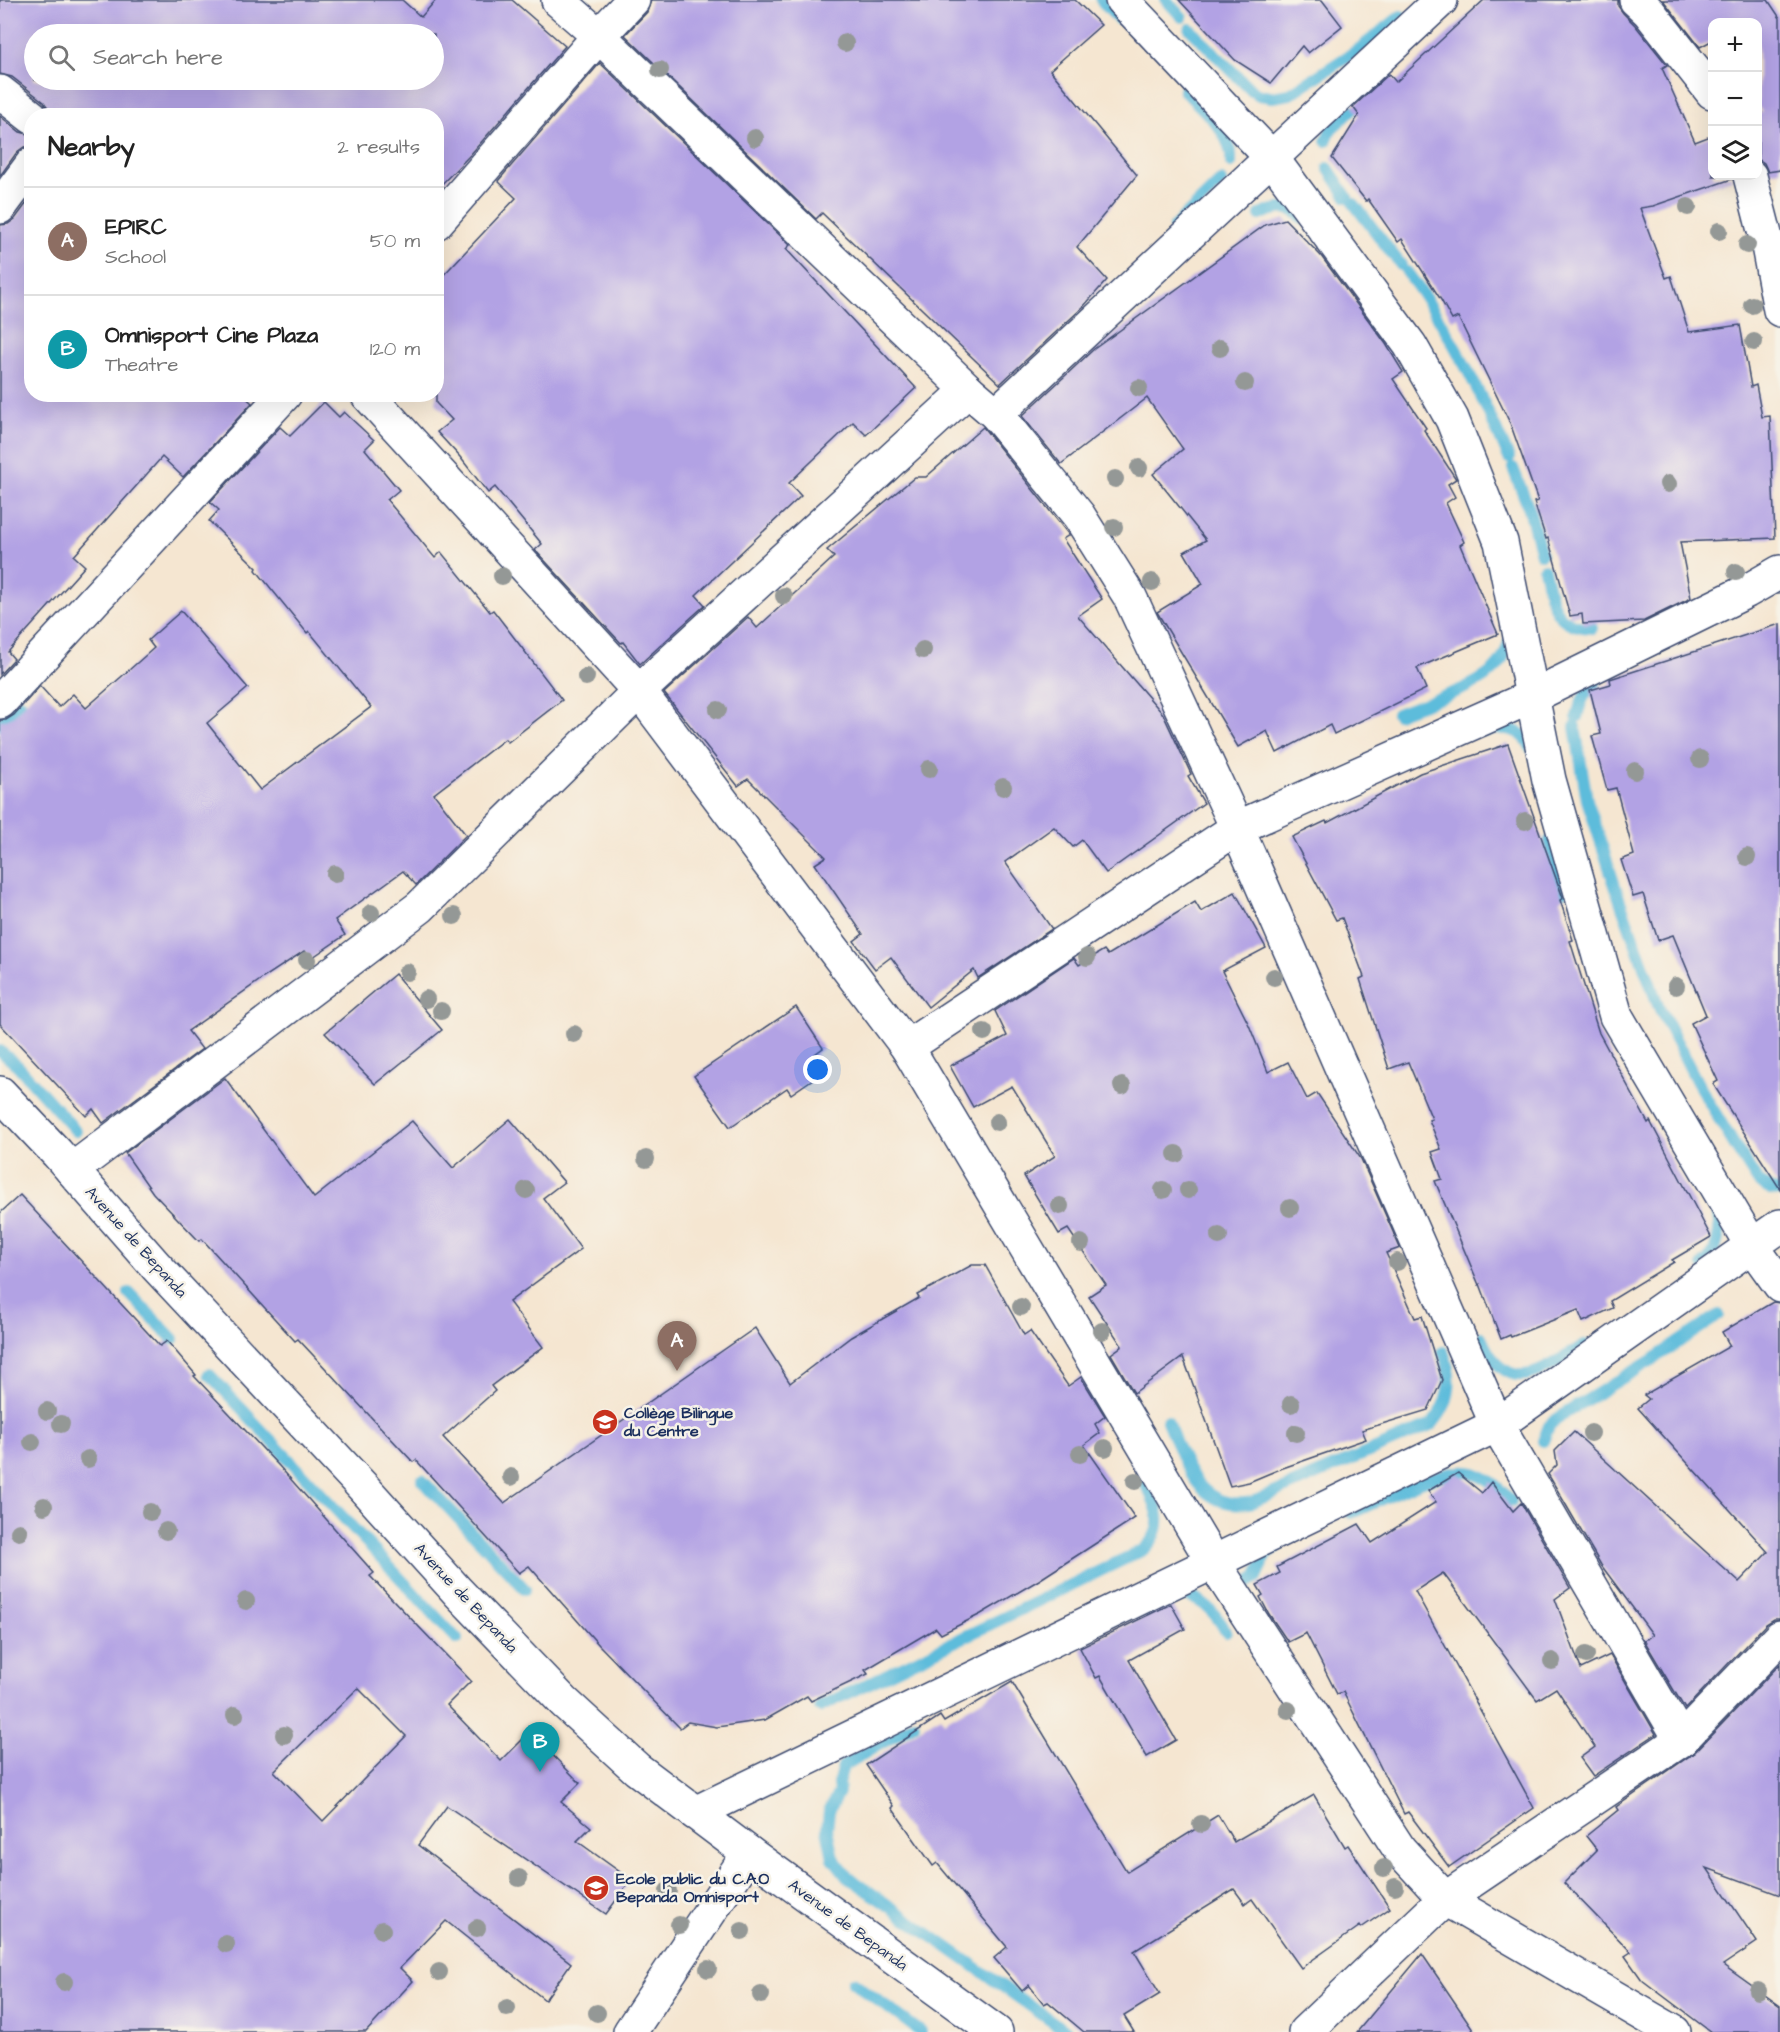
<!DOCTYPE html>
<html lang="en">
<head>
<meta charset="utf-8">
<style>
	:root { --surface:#fff; --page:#f2f2f2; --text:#222; --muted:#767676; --line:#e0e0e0; --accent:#7c3aed }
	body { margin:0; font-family:"Architects Daughter",sans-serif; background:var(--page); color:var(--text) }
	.controls { position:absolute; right:18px; top:18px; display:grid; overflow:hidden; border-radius:12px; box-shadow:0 6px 24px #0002 }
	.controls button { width:54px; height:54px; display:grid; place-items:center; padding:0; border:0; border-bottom:2px solid var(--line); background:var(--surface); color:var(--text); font:30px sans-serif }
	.you { position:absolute; left:818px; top:1070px; width:21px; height:21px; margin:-15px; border:4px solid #fff; border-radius:50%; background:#1a73e8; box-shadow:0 0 0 9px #1a73e833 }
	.badge { display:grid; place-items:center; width:39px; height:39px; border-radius:50%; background:var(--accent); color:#fff; font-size:20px; font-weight:700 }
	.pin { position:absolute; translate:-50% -50px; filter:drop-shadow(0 2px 3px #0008) }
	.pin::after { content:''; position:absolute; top:32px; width:21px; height:18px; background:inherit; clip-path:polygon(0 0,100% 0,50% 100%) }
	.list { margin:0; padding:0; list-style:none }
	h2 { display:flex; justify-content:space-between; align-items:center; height:78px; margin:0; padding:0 24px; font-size:26px }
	h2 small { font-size:20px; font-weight:400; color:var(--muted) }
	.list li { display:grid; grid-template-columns:39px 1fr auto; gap:18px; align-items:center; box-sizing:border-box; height:108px; padding:0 24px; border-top:2px solid var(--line) }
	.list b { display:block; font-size:22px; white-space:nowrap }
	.list p { margin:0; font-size:20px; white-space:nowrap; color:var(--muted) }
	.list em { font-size:20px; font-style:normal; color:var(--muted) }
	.icon { flex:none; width:33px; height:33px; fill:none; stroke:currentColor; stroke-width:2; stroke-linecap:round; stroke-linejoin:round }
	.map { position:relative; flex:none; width:1780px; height:2032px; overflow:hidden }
	.search { position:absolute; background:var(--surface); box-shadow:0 6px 24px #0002; left:24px; top:24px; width:420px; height:66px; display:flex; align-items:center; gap:15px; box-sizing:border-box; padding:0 21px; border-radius:33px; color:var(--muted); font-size:22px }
	.panel { position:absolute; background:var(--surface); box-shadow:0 6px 24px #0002; left:24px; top:108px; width:420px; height:294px; border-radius:24px }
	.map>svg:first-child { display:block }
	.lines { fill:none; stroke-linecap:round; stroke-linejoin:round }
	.stream { stroke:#5dbcdb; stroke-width:12 }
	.building { fill:#b2a2e4; fill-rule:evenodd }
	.minor-casing { stroke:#3c4a6f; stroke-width:36 }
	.major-casing { stroke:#3c4a6f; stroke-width:36 }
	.minor { stroke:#fff; stroke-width:33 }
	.major { stroke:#fff; stroke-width:33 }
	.tree { fill:#949896 }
	.labels { text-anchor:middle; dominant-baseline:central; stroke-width:5; stroke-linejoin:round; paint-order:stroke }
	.street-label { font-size:16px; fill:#1b2f5e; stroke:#f7f3e8 }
	.poi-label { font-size:16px; font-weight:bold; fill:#1b2f5e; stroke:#f7f3e8; text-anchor:start }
</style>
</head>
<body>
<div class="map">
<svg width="1780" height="2032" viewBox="0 0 1780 2032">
	<rect width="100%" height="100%" fill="#f7f3e8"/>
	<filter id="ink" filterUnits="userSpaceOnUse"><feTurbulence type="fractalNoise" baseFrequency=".0167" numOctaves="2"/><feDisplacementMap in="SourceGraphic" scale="12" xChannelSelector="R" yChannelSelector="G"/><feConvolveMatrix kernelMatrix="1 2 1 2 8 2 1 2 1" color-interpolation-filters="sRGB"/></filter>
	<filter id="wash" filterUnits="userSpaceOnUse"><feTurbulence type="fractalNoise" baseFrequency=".008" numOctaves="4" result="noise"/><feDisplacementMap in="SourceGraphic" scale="24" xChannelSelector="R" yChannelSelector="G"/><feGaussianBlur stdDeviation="1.35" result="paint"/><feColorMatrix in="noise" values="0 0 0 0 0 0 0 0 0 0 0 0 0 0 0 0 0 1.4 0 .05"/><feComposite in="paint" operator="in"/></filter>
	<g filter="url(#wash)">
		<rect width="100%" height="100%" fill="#f5e6d1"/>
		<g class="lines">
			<g class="stream">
				<path d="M1101,0L1118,19"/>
				<path d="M1166,0L1182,17"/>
				<path d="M1190,29L1252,91L1259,95L1272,97L1290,94L1359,49L1401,16"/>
				<path d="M1184,90C1202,110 1234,133 1231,163"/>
				<path d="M1326,141L1331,129L1351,111"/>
				<path d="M1328,168L1347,197"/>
				<path d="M1354,204L1401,265"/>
				<path d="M1260,215C1275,208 1290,204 1302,218"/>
				<path d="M1174,227L1221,181"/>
				<path d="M1407,272C1449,328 1481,394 1509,458"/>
				<path d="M1513,468L1529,509L1541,554"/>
				<path d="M1544,569C1552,602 1552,626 1592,628"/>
				<path d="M1397,714C1425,702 1481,688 1499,664C1505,657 1507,648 1510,639"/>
				<path d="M1577,717C1580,704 1584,692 1595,683"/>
				<path d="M0,725L20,703"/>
				<path d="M1575,727L1587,800L1620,901L1658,1005L1697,1082L1735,1146L1759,1183L1771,1190L1780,1191"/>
				<path d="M1486,731C1503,726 1524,728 1531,748"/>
				<path d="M1550,841L1564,891"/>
				<path d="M0,1051L18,1066L76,1131"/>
				<path d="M1703,1265C1718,1253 1721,1232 1718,1215"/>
				<path d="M129,1293L173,1339"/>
				<path d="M1481,1337C1509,1401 1541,1371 1585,1345"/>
				<path d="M209,1374L457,1639"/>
				<path d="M1167,1421C1184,1461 1198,1513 1253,1502L1431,1425C1451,1404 1454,1379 1443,1352"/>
				<path d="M1543,1441L1549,1426L1556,1419L1652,1360L1719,1315"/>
				<path d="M422,1480L525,1589"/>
				<path d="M1351,1513C1381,1501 1444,1464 1474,1473C1490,1478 1500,1489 1511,1501"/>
				<path d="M1247,1583L1256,1577L1267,1554L1278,1546"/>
				<path d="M1169,1594C1197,1593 1214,1609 1226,1632"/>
				<path d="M820,1707L1143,1550C1170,1526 1156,1503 1141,1477"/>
				<path d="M914,1724L843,1766L838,1784L839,1792L829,1811L827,1829L833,1858L847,1876L1067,2032"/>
				<path d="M853,1982L921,2032"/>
			</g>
		</g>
		<g id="blocks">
			<g class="building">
				<path d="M0,0H402L421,17L436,0H512L565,46L470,155L436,190V116H50L49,109L44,102L12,77L0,74ZM34,34H434V80H34Z"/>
				<path d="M651,0H1075L1101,25L1050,70L1137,175L1077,247L1107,280L1083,307L1000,384L822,213L816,219L625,35L647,12Z"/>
				<path d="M1179,0H1322L1342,26L1308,53L1302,46L1271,83L1235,60Z"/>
				<path d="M1484,0H1618V6L1623,13L1635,25L1667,65L1662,68L1695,142L1713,135V176H1732V179L1653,206L1640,208L1666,278L1671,276L1689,332L1740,325L1751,387L1756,385L1762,417L1770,416L1775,538L1680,542L1691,598L1644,621L1583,624L1582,614L1570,616L1548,538L1546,539L1534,502L1538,501L1510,423L1458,317L1452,320L1441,300L1402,239L1398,242L1368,199L1366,201L1332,158L1359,115L1353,107L1389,74L1396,82Z"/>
				<path d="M1663,0H1768L1780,18V170L1768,172L1764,163L1758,159V114L1762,112L1758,106V22H1713V40L1700,47Z"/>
				<path d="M600,63L790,245L786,249L916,388L866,435L853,422L789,483L801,496L696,595L705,605L640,664L623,642L621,643L535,550L542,544L495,487L488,493L460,457L437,432L452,420L436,403V283L516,198L498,181Z"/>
				<path d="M0,116L20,132L32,135V146L24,147L17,152L0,176Z"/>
				<path d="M32,196V394H242L252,403L183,477L162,457L74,556L85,566L8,652L14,659L0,674V225L8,224L15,219Z"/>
				<path d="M1285,219L1321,256L1386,344L1403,372L1393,379L1426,428L1424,430L1456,479L1448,484L1455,497L1446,503L1464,542L1460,545L1498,634L1417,668L1426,689L1334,734L1330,725L1277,753L1267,731L1238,747L1157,612L1203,584L1184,552L1206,540L1153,474L1183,449L1147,398L1061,464L1022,416L1094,349L1265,225Z"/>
				<path d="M324,402L339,417L344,412L374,440L365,449L399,490L387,500L435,558L441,552L490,612L493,610L562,700L508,742L505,739L434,794L466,835L416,885L403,871L335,920L345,935L310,959L304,951L263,978L188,1031L202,1049L103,1123L93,1109L86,1116L0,1024V720H6L14,715L40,686L59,707L73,694L86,708L154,648L148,640L181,611L248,688L207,723L260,790L371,707L309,631L307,633L256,570L257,568L209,521L219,510L210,502L280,427L290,436Z"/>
				<path d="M983,427L1069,535L1063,539L1102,599L1078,616L1163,714L1191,774L1188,776L1204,803L1106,873L1082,840L1073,847L1054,827L1005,862L1052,929L978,978L974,970L928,1007L891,957L875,969L854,941L863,934L815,864L826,857L748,779L738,786L664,693L748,617L757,628L834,557L827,550L915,477H926Z"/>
				<path d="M1780,624V1189L1713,1084L1718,1081L1691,1023L1706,1015L1673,935L1658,940L1643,894L1633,897L1621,860L1634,855L1616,788L1607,790L1592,736L1601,734L1590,690L1611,684L1610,679Z"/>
				<path d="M1508,744L1563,898L1560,900L1573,940L1570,941L1599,1033L1648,1123L1650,1121L1711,1237L1672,1260L1674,1262L1610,1301L1613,1308L1583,1322L1578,1310L1511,1337L1510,1335L1501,1339L1480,1284L1479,1285L1435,1181L1442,1179L1432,1152L1441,1149L1429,1120L1432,1119L1408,1062L1389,1069L1360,979L1364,977L1342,918L1336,920L1292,837L1326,821L1327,823L1420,773Z"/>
				<path d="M1235,892L1266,948L1222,971L1249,1025L1268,1072L1288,1062L1307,1099L1317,1093L1361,1159L1400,1248L1386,1253L1415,1318L1422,1316L1442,1380L1428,1410L1362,1430L1366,1439L1280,1469L1249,1482L1230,1486L1183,1357L1134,1393L1111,1354L1122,1346L1089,1296L1106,1285L1068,1229L1059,1234L1024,1176L1055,1156L1012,1086L973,1107L950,1066L1007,1036L995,1011L1074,958L1079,965L1104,950L1108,955L1195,902L1201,912Z"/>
				<path d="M395,974L442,1030L375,1084L325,1033Z"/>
				<path d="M796,1007L823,1048L815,1054L826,1070L791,1094L787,1088L730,1127L694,1076Z"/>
				<path d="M225,1078L314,1198L412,1121L453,1168L510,1119L564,1182L543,1198L581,1249L509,1302L543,1347L491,1386L495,1391L443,1437L504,1503L755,1328L790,1383L851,1337L919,1298L917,1295L972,1265H985L1024,1335L1030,1331L1068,1386L1081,1377L1105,1416L1095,1424L1100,1433L1084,1445L1135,1518L1039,1580L981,1614L941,1634L936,1628L865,1670L868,1674L811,1701L807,1696L765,1720L717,1727L688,1722L680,1728L599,1645L529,1566L519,1573L416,1460L413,1462L298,1339L295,1341L202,1239L199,1241L153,1193L125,1153Z"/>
				<path d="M20,1195L160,1346L167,1341L196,1375L194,1376L279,1466L374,1573L370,1576L471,1681L447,1705L501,1761L530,1732L580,1783L561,1802L591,1827L577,1841L631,1880L606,1914L447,1806L418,1845L571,1963L545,2000L446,1921L400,1968L413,1981L366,2032H0V1213ZM358,1688L406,1736L323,1821L274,1771Z"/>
				<path d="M1773,1302L1780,1303V1619H1774L1766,1624L1685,1709L1644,1640L1653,1635L1601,1565L1548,1474L1557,1465L1555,1451L1574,1432L1739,1582L1768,1552L1638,1408L1649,1399L1644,1395L1730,1346L1722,1332Z"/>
				<path d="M1458,1473L1482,1493L1491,1482L1513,1511L1521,1503L1570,1588L1555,1599L1581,1669L1610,1655L1656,1734L1593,1776L1580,1758L1595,1747L1556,1688L1537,1700L1443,1573L1415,1591L1534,1808L1449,1867L1408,1812L1404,1814L1343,1692L1337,1694L1306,1633L1288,1642L1269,1614L1260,1597L1263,1595L1257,1585L1280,1573L1277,1567L1359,1524L1372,1543L1436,1502L1428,1491Z"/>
				<path d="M1171,1604L1185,1629L1129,1660L1176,1740L1147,1757L1100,1676L1096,1678L1080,1648Z"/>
				<path d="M1780,1664V1895L1707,1868L1757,1942L1723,1965L1780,2006V2032H1711L1642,1980L1625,1956L1631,1952L1564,1883L1597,1850L1586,1836L1618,1810L1616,1807L1694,1753Z"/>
				<path d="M1012,1682L1127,1872L1218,1815L1234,1842L1314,1795L1345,1847L1348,1845L1390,1908L1361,1928L1360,1926L1301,1968L1252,1899L1245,1904L1234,1889L1134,1951L1160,1994L1124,2016L1134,2032H1084L1048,2002L1044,2004L1029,1985L1022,1991L994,1958L1007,1947L937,1863L933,1866L892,1808L894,1806L866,1765L940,1716L944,1722Z"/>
				<path d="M1422,1954L1475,2032H1357Z"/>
			</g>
		</g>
	</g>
	<g filter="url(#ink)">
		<use href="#blocks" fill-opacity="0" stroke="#3c4a6f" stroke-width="1.5"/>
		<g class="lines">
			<g class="minor-casing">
				<g id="minor">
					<path d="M558,0L599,36L968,390L996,414L1079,516L1130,597L1237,828L1497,1425L1681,1740"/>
					<path d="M1122,0L1271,157L1410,345L1452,419L1501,542L1549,780L1616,1016L1752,1246L1780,1285"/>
					<path d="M1636,0L1649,12L1712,92"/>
					<path d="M0,92L32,117"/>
					<path d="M1750,176L1768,246L1780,310"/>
					<path d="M0,207L32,164"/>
					<path d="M436,223L599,36L633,0"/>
					<path d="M367,394L639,691L907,1047L1213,1562L1400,1850L1445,1899L1674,2032"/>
					<path d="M996,414L1441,0"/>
					<path d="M0,702L285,394"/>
					<path d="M907,1047L1237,828L1533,696L1747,591L1780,572"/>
					<path d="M72,1170L420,907L639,691L968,390"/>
					<path d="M695,1813L1497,1425L1780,1226"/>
					<path d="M630,2032L749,1853"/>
					<path d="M1305,2032L1445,1899L1681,1740L1780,1637"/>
				</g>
			</g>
			<g class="major-casing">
				<path id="major" d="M0,1093L57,1153L156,1266L363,1487L458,1592L564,1702L637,1769L749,1853L996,2032"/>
			</g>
			<use href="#minor" class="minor"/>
			<use href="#major" class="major"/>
		</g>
		<g class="tree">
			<circle cx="845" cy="43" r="9"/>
			<circle cx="660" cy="70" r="9"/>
			<circle cx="755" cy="138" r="9"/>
			<circle cx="1688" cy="207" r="9"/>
			<circle cx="1719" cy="231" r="9"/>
			<circle cx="1747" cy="245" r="9"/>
			<circle cx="1752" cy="305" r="9"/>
			<circle cx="1754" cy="342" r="9"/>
			<circle cx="1220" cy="348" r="9"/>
			<circle cx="1245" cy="383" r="9"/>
			<circle cx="1139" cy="388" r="9"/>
			<circle cx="1139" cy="468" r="9"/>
			<circle cx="1115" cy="479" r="9"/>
			<circle cx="1668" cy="484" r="9"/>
			<circle cx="1114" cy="527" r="9"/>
			<circle cx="1736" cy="572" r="9"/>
			<circle cx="502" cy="576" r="9"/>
			<circle cx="1152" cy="582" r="9"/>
			<circle cx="784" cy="596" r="9"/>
			<circle cx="923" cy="650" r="9"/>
			<circle cx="586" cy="677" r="9"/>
			<circle cx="718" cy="710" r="9"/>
			<circle cx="1700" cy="759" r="9"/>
			<circle cx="929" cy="769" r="9"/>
			<circle cx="1635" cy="771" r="9"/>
			<circle cx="1003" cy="787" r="9"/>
			<circle cx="1525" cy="821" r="9"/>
			<circle cx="1747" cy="857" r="9"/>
			<circle cx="335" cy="874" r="9"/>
			<circle cx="371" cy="913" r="9"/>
			<circle cx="454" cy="916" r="9"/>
			<circle cx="1087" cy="957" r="9"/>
			<circle cx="307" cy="960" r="9"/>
			<circle cx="407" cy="972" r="9"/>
			<circle cx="1274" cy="977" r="9"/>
			<circle cx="1676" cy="986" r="9"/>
			<circle cx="426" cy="999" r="9"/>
			<circle cx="441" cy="1011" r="9"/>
			<circle cx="984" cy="1032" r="9"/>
			<circle cx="574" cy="1034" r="9"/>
			<circle cx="1122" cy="1086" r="9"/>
			<circle cx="997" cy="1122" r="9"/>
			<circle cx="1176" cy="1154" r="9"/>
			<circle cx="646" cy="1159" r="9"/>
			<circle cx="526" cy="1190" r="9"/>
			<circle cx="1163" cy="1190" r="9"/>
			<circle cx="1188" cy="1190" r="9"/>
			<circle cx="1060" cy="1206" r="9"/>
			<circle cx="1290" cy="1208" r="9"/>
			<circle cx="1219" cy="1236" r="9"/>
			<circle cx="1081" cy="1243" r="9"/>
			<circle cx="1397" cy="1262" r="9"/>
			<circle cx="1021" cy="1307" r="9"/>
			<circle cx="1102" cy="1331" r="9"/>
			<circle cx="1291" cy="1404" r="9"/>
			<circle cx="47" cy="1411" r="9"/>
			<circle cx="61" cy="1424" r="9"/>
			<circle cx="1296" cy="1433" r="9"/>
			<circle cx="1591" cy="1433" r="9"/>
			<circle cx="32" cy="1442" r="9"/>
			<circle cx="1105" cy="1448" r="9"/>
			<circle cx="1080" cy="1454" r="9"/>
			<circle cx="88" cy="1459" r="9"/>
			<circle cx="511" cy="1477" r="9"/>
			<circle cx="1135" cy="1481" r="9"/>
			<circle cx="44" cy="1506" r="9"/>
			<circle cx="150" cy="1512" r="9"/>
			<circle cx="166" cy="1531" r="9"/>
			<circle cx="19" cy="1532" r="9"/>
			<circle cx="246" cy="1601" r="9"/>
			<circle cx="1586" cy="1655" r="9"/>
			<circle cx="1552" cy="1661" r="9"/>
			<circle cx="1288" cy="1710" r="9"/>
			<circle cx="235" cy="1715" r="9"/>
			<circle cx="284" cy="1735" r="9"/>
			<circle cx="1201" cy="1824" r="9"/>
			<circle cx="1384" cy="1868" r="9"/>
			<circle cx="519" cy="1878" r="9"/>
			<circle cx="1395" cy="1887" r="9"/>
			<circle cx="668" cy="1891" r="9"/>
			<circle cx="679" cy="1925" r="9"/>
			<circle cx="477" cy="1928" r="9"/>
			<circle cx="382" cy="1930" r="9"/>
			<circle cx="742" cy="1931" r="9"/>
			<circle cx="226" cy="1944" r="9"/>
			<circle cx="708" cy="1969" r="9"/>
			<circle cx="439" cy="1972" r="9"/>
			<circle cx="64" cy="1982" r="9"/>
			<circle cx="1758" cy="1991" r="9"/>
			<circle cx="761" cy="1995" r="9"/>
			<circle cx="507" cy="2008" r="9"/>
			<circle cx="597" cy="2013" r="9"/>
		</g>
	</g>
	<defs>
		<g id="school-disc" transform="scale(1.35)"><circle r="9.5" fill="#c8321e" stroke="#f7f3e8"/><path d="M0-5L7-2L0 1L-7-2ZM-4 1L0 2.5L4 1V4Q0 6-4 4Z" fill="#fff"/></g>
	</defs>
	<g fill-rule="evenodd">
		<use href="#school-disc" x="605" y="1422"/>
		<use href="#school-disc" x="596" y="1888"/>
	</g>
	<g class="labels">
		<g class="street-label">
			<text transform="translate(136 1242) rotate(48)">Avenue de Bepanda</text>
			<text transform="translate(466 1598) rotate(47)">Avenue de Bepanda</text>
			<text transform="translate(848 1925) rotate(36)">Avenue de Bepanda</text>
		</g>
		<g class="poi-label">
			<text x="624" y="1413">Collège Bilingue<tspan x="624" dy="18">du Centre</tspan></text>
			<text x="616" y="1879">Ecole public du C.A.O<tspan x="616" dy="18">Bepanda Omnisport</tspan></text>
		</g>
	</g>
</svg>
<div class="controls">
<button>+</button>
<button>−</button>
<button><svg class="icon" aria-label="layers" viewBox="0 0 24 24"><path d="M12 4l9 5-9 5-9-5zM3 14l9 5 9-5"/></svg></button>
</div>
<div class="you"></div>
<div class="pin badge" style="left:677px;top:1371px;background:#8d6e63">A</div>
<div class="pin badge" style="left:540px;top:1772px;background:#0f9aa8">B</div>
<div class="search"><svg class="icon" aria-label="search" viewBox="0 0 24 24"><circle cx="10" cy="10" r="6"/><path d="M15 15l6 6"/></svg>Search here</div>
<section class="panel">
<h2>Nearby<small>2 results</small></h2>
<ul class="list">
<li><span class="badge" style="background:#8d6e63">A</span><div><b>EPIRC</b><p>School</p></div><em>50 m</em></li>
<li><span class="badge" style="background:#0f9aa8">B</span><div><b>Omnisport Cine Plaza</b><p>Theatre</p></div><em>120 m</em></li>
</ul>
</section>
</div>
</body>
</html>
